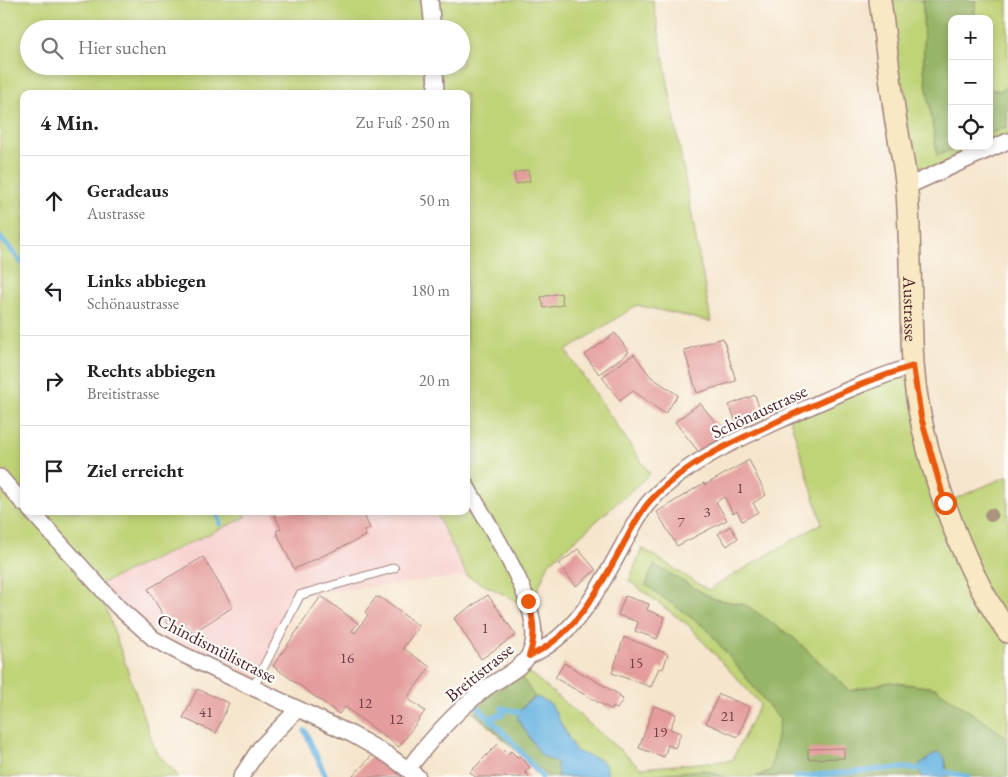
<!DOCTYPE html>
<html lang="de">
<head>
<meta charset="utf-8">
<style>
	:root { --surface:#fff; --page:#f6f6f6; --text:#202124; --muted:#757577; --line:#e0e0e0 }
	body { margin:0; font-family:"EB Garamond",serif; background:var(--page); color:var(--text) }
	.controls { position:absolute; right:15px; top:15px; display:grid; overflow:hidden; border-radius:10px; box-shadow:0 2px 8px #0003 }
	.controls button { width:45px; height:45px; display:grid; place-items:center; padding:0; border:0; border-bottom:1px solid var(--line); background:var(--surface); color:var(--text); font:25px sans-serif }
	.stop { position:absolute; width:15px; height:15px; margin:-11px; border:4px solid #ea580c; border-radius:50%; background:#fff }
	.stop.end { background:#ea580c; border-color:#fff; box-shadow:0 1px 5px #0008 }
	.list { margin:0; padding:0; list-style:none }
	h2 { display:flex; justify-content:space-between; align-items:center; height:65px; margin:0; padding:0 20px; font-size:21px }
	h2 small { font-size:16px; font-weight:400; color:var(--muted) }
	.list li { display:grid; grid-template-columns:32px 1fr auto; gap:15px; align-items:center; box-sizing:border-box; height:90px; padding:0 20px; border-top:1px solid var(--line) }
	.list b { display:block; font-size:19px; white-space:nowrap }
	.list p { margin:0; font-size:16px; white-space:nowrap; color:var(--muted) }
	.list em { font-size:16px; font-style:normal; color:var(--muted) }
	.icon { flex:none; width:28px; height:28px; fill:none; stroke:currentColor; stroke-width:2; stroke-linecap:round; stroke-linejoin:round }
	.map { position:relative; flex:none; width:1008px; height:777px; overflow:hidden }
	.search { position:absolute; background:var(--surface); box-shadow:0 2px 8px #0003; left:20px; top:20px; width:450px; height:55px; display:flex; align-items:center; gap:12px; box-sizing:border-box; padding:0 18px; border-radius:28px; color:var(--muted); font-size:19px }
	.panel { position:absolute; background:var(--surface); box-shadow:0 2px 8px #0003; left:20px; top:90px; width:450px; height:425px; border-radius:10px }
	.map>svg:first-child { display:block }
	.built { fill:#f7d0cd }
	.green { fill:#bfd377; stroke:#847951; fill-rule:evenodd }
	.forest { fill:#97b568; stroke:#706a4a }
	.water { fill:#68b4e1; stroke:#596a86 }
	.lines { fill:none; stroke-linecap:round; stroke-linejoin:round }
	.stream { stroke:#68b4e1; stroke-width:5.5 }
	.building { fill:#e49d9c }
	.lane-casing { stroke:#a0827c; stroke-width:10 }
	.street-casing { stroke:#a0827c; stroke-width:18 }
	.secondary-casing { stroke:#a0827c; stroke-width:24 }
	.lane { stroke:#fff; stroke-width:8 }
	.street { stroke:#fff; stroke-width:15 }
	.secondary { stroke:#f8e8c3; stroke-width:21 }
	.tree { fill:#aa9680 }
	.route { stroke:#ea580c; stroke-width:6 }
	.labels { text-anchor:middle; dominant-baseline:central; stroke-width:4.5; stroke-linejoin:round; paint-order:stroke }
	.number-label { font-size:15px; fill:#703e47 }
	.street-label { font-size:18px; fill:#4a1f2b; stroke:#fdfcf7 }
</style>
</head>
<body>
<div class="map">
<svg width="1008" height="777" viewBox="0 0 1008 777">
	<rect width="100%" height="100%" fill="#fdfcf7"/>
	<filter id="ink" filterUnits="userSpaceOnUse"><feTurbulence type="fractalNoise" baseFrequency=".02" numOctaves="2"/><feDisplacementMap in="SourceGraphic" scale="10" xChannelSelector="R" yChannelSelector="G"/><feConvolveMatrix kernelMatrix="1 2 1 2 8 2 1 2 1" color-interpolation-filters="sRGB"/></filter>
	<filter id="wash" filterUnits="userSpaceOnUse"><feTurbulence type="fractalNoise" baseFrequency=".0096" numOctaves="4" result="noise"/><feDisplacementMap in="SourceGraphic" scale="20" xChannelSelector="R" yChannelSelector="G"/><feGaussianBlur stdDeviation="1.12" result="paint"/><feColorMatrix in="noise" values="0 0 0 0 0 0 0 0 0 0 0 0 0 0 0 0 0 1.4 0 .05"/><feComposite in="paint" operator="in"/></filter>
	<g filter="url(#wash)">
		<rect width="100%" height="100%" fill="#f5e5cc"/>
		<path class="built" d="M243,511H435L467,576L300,595L253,688L184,655L98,585L246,517Z"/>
		<g class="green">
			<path d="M0,0H653L711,322L637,305L566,351L650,474L549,563L530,608L467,576L435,511H466V94H24V511H243L246,517L98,585L156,752L179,777H0ZM29,29H461V66H29Z"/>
			<path d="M880,0H923L924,69L937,155L959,146H989V134L1008,126V141L906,187Z"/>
			<path d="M976,0H1008V86L1000,91L989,89V19H974Z"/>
			<path d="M913,366L945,503L1008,476V738L935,688L890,682L850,691L795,639L746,605L714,599L654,565L646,585L707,629L780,720L771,770L756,777H726L703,770L644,777H558L475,713L549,777H545L465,705L521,665L641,768L732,760L760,704L688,625L629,581L642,548L708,590L822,523L789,416Z"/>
		</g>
		<g class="forest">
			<path d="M923,0H976L974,19H952V146H959L937,156L924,69Z"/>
			<path d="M1008,86V126L989,134V89L1000,91Z"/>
			<path d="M654,565L714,599L746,605L795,639L850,691L890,682L935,688L1008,738V777H944L947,772L946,762L933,754L921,774L923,777H756L771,770L780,720L707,629L646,585Z"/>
			<path d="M520,675L535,697L526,703L518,714L520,723L546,758L557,763L558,777H549L475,713L486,699Z"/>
			<path d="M703,770L726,777H644L647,775Z"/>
		</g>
		<g class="water">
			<path d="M537,697L551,704L575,750C588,759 610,755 607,777H558L557,763L541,755L517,718L526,703Z"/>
			<path d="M938,752L945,758L946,774L944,777H923L919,770L920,764Z"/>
		</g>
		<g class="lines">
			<g class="stream">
				<path d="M0,237L24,265"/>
				<path d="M217,511L220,524"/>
				<path d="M476,705L509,738L542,777"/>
				<path d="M490,718L503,714L502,708L519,712"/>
				<path d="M305,731L326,777"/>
				<path d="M941,771L968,777"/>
				<path d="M795,777L898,768L927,769"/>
			</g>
		</g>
		<g id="blocks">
			<g class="building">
				<path d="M528,170L530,181L516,184L514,173Z"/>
				<path d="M561,293L563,305L544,308L541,297Z"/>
				<path d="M615,333L629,352L599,374L585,355Z"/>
				<path d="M723,338L736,381L697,393L684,350Z"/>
				<path d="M634,354L651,377L678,395L665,414L633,391L620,401L602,377Z"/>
				<path d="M755,395L763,419L739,429L729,405Z"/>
				<path d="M700,403L727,437L702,456L675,422Z"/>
				<path d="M749,460L766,495L753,503L758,512L742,521L737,511L733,513L724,497L716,502L727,520L677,546L657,512L704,483L705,485Z"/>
				<path d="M273,511H362L370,528L364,531L366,536L294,569L276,531L281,529Z"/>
				<path d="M730,526L738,538L727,546L718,534Z"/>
				<path d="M578,549L596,570L576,586L559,564Z"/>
				<path d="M203,557L233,607L192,633L188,627L178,634L172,625L170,627L148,589Z"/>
				<path d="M488,595L516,635L481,659L454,618Z"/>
				<path d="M321,596L358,623L352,631L355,633L368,615L365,612L376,597L381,598L419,626L403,648L430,667L407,698L425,711L399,747L345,707L339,714L273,666Z"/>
				<path d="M625,596L649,604L647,610L665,617L657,639L635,631L638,622L618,615Z"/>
				<path d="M624,637L668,654L663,669L659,668L651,687L612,673Z"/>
				<path d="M564,663L620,695L619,697L623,699L617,709L613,707L612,710L555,678Z"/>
				<path d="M197,689L229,703L216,733L183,718Z"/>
				<path d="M719,694L750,707L738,737L706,723Z"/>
				<path d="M654,706L676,714L670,729L681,733L675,748L668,745L664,757L639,748Z"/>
				<path d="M498,744L508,754L511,751L517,757L519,756L530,767L525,772L530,777H475L470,772Z"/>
				<path d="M844,748V758L808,759V749Z"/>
				<path d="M375,752L402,777H352Z"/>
			</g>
		</g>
	</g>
	<g filter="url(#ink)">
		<use href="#blocks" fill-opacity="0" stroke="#a0827c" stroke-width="1"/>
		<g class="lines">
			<g class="lane-casing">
				<path id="lane" d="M253,688L300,595L394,568"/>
			</g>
			<g class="street-casing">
				<g id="street">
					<path d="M430,0L433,29"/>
					<path d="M435,66L436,94"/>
					<path d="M906,187L1008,141"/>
					<path d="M0,477L24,504"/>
					<path d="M31,511L118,607L154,639L184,655L353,735L388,755L418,777"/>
					<path d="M529,656C576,636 601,585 624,543C632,529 639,513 650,501C689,458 746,436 798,412C836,395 873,378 913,366"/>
					<path d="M408,769C430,740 453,714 481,692C495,680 516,673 527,658C556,620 485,521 466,485"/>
					<path d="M241,777L260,748L298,709"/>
				</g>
			</g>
			<g class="secondary-casing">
				<g id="secondary">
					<path id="s1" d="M880,0C885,39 890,77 895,116C899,141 905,166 907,191C911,249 910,306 913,364C919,445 960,566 1008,632"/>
				</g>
			</g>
			<use href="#lane" class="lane"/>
			<use href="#street" class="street"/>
			<use href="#secondary" class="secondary"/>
		</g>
		<circle class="tree" cx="991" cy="515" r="7"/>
	</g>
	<g class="lines" filter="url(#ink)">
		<path class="route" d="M528,601C534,620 536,637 529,656C576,636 601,585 624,543C632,529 639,513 650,501C689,458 746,436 798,412C836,395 873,378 913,366L921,417L945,503"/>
	</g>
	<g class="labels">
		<g class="number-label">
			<text x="740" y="487">1</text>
			<text x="707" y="511">3</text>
			<text x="681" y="521">7</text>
			<text x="485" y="627">1</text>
			<text x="347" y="657">16</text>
			<text x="636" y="662">15</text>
			<text x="365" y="702">12</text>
			<text x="206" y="711">41</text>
			<text x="728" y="715">21</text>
			<text x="396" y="718">12</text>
			<text x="660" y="731">19</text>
		</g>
		<g class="street-label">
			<text stroke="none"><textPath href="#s1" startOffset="311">Austrasse</textPath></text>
			<text transform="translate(759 411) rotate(-25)">Schönaustrasse</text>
			<text transform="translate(217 648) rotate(27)">Chindismülistrasse</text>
			<text transform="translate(479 672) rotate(-39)">Breitistrasse</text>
		</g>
	</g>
</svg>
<div class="controls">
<button>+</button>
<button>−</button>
<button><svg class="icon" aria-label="locate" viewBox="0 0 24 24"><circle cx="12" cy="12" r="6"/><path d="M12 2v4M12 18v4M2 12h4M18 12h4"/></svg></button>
</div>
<div class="stop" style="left:945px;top:503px"></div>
<div class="stop end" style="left:528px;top:601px"></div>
<div class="search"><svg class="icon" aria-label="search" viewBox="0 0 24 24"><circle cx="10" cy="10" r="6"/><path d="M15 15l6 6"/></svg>Hier suchen</div>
<section class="panel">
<h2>4 Min.<small>Zu Fuß · 250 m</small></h2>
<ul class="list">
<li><svg class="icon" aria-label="ahead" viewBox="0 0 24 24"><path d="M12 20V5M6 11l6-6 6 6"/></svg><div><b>Geradeaus</b><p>Austrasse</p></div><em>50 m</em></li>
<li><svg class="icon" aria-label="left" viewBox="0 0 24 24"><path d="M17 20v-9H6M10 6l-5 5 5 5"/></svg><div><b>Links abbiegen</b><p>Schönaustrasse</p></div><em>180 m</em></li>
<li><svg class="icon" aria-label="right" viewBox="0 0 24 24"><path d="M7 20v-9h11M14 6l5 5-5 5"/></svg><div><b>Rechts abbiegen</b><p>Breitistrasse</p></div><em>20 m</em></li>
<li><svg class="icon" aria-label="arrive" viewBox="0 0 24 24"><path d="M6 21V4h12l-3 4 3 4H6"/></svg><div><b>Ziel erreicht</b></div></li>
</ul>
</section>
</div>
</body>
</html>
